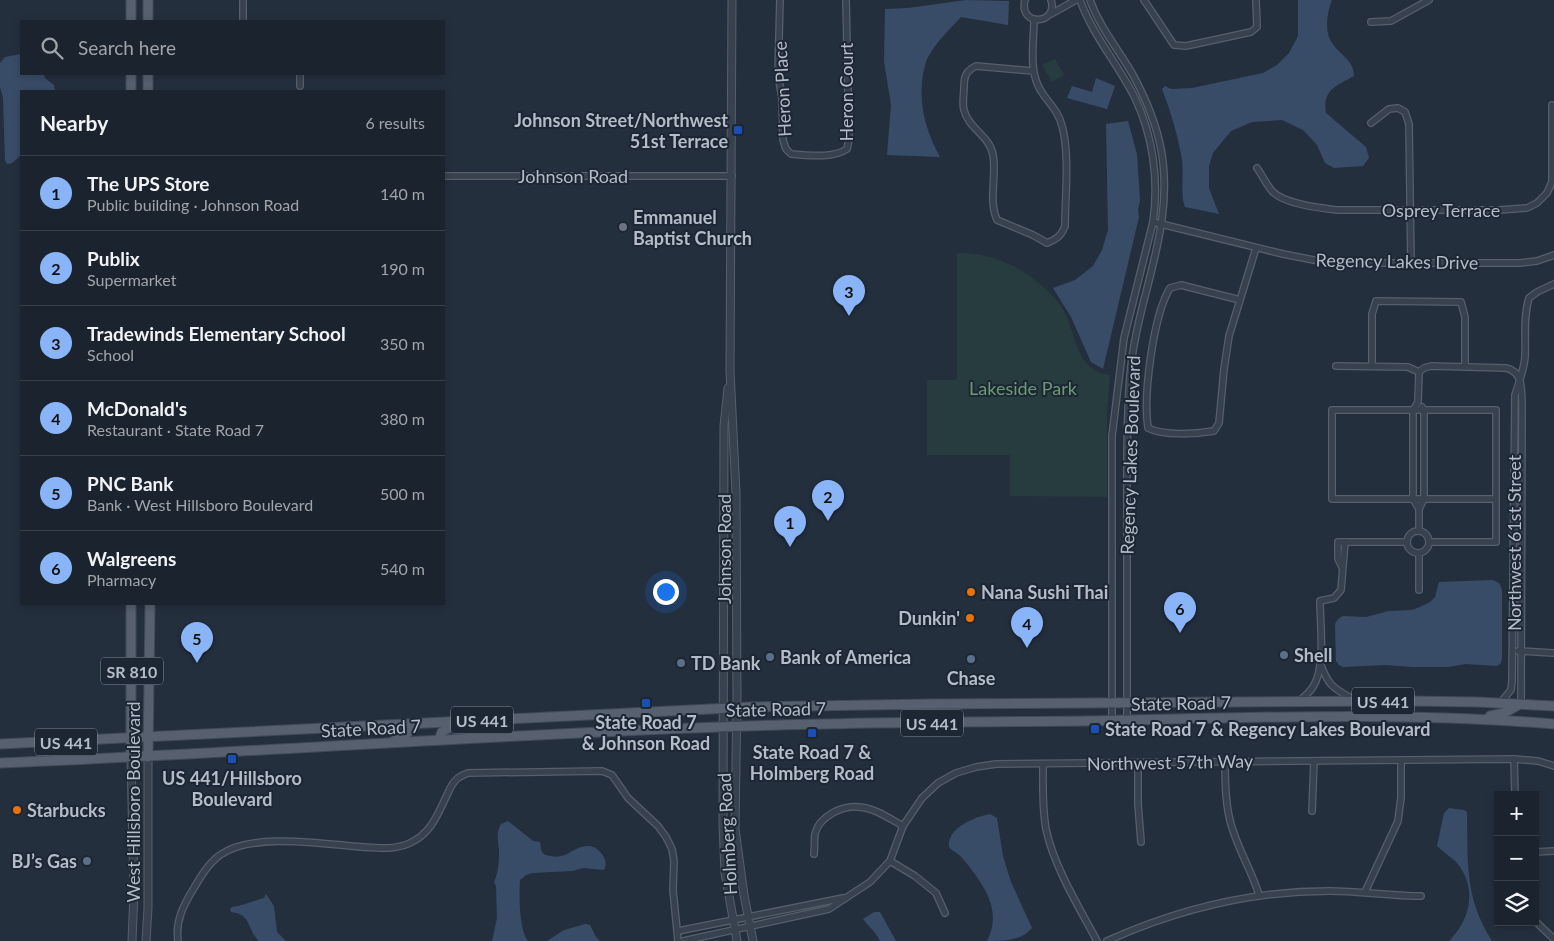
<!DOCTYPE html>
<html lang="en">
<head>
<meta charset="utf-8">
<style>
	:root { --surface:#1b232e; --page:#282f3a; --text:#f1f3f6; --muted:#a0a4aa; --line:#39404a; --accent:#8ab4f8 }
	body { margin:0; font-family:Lato,sans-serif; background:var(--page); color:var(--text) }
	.controls { position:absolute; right:15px; bottom:15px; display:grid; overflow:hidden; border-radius:0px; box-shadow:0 2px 8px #0003 }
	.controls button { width:45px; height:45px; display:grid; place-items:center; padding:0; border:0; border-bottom:1px solid var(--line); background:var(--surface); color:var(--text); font:25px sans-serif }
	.you { position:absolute; left:665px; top:591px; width:18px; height:18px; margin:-12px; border:4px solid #fff; border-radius:50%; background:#1a73e8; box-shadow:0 0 0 8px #1a73e833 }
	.badge { display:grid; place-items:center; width:32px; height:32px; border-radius:50%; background:var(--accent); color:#111; font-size:16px; font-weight:700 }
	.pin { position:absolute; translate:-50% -41px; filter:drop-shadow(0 1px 2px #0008) }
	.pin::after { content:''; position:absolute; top:26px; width:18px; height:15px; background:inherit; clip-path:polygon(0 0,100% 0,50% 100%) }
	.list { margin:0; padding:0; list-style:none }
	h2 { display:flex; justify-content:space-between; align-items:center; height:65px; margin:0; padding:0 20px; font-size:21px }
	h2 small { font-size:16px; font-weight:400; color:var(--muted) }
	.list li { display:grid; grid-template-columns:32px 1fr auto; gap:15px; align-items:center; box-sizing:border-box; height:75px; padding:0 20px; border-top:1px solid var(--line) }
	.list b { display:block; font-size:19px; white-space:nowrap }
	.list p { margin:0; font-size:16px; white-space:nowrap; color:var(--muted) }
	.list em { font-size:16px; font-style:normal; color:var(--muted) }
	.icon { flex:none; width:28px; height:28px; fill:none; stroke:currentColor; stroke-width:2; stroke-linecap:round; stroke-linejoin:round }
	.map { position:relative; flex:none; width:1554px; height:941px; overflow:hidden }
	.search { position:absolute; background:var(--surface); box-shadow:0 2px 8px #0003; left:20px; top:20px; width:425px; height:55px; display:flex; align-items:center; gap:12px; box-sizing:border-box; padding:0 18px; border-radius:0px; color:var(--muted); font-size:19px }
	.panel { position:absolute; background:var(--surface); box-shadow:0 2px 8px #0003; left:20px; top:90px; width:425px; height:515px; border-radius:0px }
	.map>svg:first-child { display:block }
	.green { fill:#263c3f }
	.water { fill:#394c67 }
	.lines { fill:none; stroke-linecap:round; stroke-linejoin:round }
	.minor-casing { stroke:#565f6c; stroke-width:8 }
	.tertiary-casing { stroke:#565f6c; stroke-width:9 }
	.primary-casing { stroke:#414a57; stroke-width:11 }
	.minor { stroke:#38414e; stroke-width:5.5 }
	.tertiary { stroke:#38414e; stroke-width:7 }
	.primary { stroke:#56606e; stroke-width:9 }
	.transit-dot { fill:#1a4fb4; stroke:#1d2633; stroke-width:2 }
	.worship-dot { fill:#6b7280; stroke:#1d2633; stroke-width:2 }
	.food-dot { fill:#e8710a; stroke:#1d2633; stroke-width:2 }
	.service-dot { fill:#5c6f8a; stroke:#1d2633; stroke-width:2 }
	.labels { text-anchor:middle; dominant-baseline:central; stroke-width:4; stroke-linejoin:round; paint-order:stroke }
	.shield { fill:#1d2633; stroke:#878f9c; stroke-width:1 }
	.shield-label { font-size:16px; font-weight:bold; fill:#b4bcc9 }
	.street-label { font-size:18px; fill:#b4bcc9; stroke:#1d2633 }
	.poi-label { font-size:18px; font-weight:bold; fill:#b4bcc9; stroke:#1d2633; text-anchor:start }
	.park-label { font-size:18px; fill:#6b9a76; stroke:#1d2633 }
</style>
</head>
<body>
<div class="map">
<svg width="1554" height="941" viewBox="0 0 1554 941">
	<rect width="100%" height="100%" fill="#242f3e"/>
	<g class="green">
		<path d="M1055,59L1064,75L1052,82L1042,65Z"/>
		<path d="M957,253C997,252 1036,273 1060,305C1075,325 1073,358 1096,371C1100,374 1106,374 1110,375L1107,413V497L1010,496V455H927V380H957Z"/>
	</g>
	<g class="water">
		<path d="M966,0L1009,1L1008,25L961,17C949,30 935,43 927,59C925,64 924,70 923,74C918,104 926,131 940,157L887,155L891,105L884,61L885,9L908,8Z"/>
		<path d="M1298,0H1332C1327,12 1324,32 1332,43C1340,55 1354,60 1354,76C1336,86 1322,90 1326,113L1366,147L1369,158L1363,166L1334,168L1325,163L1317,145L1303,130L1282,120L1252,122L1231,131L1213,153L1209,166V188L1219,214L1185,207C1180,195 1184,174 1182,160C1178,136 1171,112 1162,89L1165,86L1171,89L1192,88L1263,73L1277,65L1289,53L1298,36Z"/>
		<path d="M21,54V74H44L45,78L54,85L55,91H21V152L19,157L12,163L7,164L5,160L3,98L0,87V63L5,57Z"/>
		<path d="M1096,78L1115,86L1107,109L1067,98L1072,86L1092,92Z"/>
		<path d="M1128,121L1137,154L1140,200L1138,210L1139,217L1103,369L1091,362L1071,317L1053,288L1075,280L1093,266L1102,250L1108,230L1106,124Z"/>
		<path d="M1492,580C1498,582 1501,583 1502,591V658L1501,663L1497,666L1466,664L1448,667H1412L1386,665L1343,667L1339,665L1336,661L1335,624L1338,619L1343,616L1366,617L1389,611L1412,610L1420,607L1430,602L1435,597L1439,582Z"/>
		<path d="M1449,808L1464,810L1467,812C1468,861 1464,897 1492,941H1449C1469,921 1477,892 1460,867C1455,859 1444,853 1437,846L1444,813Z"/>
		<path d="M990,814L997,818L1003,856L1011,882L1032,928C1021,941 1004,941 987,941C1001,914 988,891 971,869C967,864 963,858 958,854C955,851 952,851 949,847C947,828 974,817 990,814Z"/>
		<path d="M508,821L533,841L540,842C541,844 540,847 541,849C542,854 545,855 550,856C568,860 573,846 587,846C598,845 610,860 604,870L583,868L572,871L533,873L526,875L520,880C519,894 519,930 528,941H492L497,918L496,886L494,882C498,874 499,863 499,853C499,843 495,834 501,824Z"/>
		<path d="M266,894L274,906L277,932L286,941H259C247,930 252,914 231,912L230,909L232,907C244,905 253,901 264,898Z"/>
		<path d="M874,912H880L896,941H880C876,932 868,926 863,919Z"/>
		<path d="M585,924L590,925L596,937L600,941H547L564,930Z"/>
	</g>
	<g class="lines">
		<g class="minor-casing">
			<g id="minor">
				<path d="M780,0L778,74L782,98L783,140L786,149L791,154C809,155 832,159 847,149L849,139L846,0"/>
				<path d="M1025,0C1018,27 1059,25 1051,0"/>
				<path d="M1080,0C1093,36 1118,64 1135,98C1153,136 1159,180 1153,222L1124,338L1112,436V720"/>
				<path d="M1090,0C1100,28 1119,50 1133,75C1146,99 1156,123 1161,149C1176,229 1136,298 1130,376C1126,422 1127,469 1127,516C1127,584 1127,652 1127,720"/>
				<path d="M1144,0L1174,45L1186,46L1251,32L1257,27L1256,0"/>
				<path d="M1051,14L1076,0"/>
				<path d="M243,21V0"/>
				<path d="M1371,22L1391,21L1429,0"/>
				<path d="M1033,71L976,66C966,71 964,76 964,87C964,94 962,104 964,110C968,128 990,136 993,155C997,176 988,199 997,220L1033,235L1047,243C1057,239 1061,236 1065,226C1065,197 1070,154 1062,126C1058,110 1049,104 1041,91C1028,71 1034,42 1034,19"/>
				<path d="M300,74V86"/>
				<path d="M1371,123L1389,109L1398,108L1405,112L1409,124L1411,264"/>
				<path d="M1257,168C1262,175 1266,184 1272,191C1284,204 1320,208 1337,210H1499L1527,208L1537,203L1547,193L1552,182V105"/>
				<path d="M444,176H732"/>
				<path d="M1153,222L1283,254L1319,261L1359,263H1520L1537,261L1554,255"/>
				<path d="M1240,300L1181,285L1170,288C1153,316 1143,396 1148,428C1163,436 1196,434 1214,431L1219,423L1224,369L1229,336L1256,248"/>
				<path d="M1336,366L1408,367L1419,372"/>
				<path d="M1372,366V314L1376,301L1461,302L1465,317V367"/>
				<path d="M1419,509L1413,499V410L1418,402L1419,372L1424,368L1431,366L1506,368C1523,372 1521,388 1522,402L1521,704"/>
				<circle cx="1418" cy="542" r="11"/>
				<path d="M1419,531V509L1424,499V410L1422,407"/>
				<path d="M1430,542H1496V410H1332V499H1496"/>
				<path d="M1419,554V590"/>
				<path d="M1342,567L1338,559V542H1407"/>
				<path d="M1518,651L1554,653"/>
				<path d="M1320,662C1328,687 1334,688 1356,701"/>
				<path d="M1299,701C1304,697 1309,693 1313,687C1326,667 1320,625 1320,601L1334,598L1341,590L1345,542"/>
				<path d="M1500,703L1511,690L1512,681L1515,395C1519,382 1524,370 1525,357C1526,338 1523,317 1529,298L1537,292L1554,284"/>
				<path d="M1514,759L1515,795"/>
				<path d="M1225,762C1225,780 1225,798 1229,816C1234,843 1251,868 1259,895"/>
				<path d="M1138,763V804L1141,842"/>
				<path d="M1043,764C1043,786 1042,807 1046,829C1054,867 1079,907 1097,941"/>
				<path d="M1312,811L1314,761"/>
				<path d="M1535,852L1554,851"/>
				<path d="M814,854C815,847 814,840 815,834C819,816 843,805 859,807C875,808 890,819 903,826"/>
				<path d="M890,861L915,876L936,893L945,913"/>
				<path d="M1365,892L1398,821L1401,797V761"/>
				<path d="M1535,921L1554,939"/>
				<path d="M678,931L843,898"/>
				<path d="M178,941C175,921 184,904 194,888C201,876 208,864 220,855C253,832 323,844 362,847C378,848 395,850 410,843C432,833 438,813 448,793C450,788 453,782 458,778C461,776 465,774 468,773L602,771L612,775L628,798L658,826L666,837L672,849L674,861L673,890L678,941"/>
				<path d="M683,941L829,909L870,882L890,861L903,826L922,798L938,783L956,773L976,767L996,764L1514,759L1538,761L1554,766"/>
				<path d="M1107,941C1178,909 1251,891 1329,891C1360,891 1390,896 1421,896"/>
			</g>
		</g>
		<g class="tertiary-casing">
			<g id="tertiary">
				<path d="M732,0L730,371L736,493L737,695L735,829L744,895L753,941"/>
				<path d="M728,388L724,426L723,824L725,873L737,941"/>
				<path d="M131,757L134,892L132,941"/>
				<path d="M146,941L148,908V757"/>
			</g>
		</g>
		<g class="primary-casing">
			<g id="primary">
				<path d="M131,21V0"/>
				<path d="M148,21V0"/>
				<path d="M131,91V74"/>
				<path d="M148,91V74"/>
				<path d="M131,604V757"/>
				<path d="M1490,716L1504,713L1520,704"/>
				<path d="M439,740L442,732L456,723"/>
				<path d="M394,741L404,736L418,723"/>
				<path d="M0,744L751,707L931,704L1409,701L1477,702L1554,706"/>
				<path d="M148,757L150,604"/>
				<path d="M0,763C250,753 499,734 749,726C861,722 973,722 1085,721C1242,718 1398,711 1554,724"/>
			</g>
		</g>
		<use href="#minor" class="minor"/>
		<use href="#tertiary" class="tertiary"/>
		<use href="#primary" class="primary"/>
	</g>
	<g class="transit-dot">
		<rect x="733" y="125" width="10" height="10" rx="2.5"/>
		<rect x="641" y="698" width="10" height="10" rx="2.5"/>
		<rect x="1090" y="724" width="10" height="10" rx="2.5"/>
		<rect x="807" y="728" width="10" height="10" rx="2.5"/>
		<rect x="227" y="754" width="10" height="10" rx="2.5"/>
	</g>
	<circle class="worship-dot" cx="623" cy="227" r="5"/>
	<g class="food-dot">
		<circle cx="971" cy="592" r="5"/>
		<circle cx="970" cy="618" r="5"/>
		<circle cx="17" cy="810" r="5"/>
	</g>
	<g class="service-dot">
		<circle cx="1284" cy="655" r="5"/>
		<circle cx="770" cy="657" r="5"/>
		<circle cx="971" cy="659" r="5"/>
		<circle cx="681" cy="663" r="5"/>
		<circle cx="87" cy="861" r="5"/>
	</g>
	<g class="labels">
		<g class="shield">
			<rect x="101" y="657.5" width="62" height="27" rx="4"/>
			<rect x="1352" y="687.5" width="62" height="27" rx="4"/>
			<rect x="451" y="706.5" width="62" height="27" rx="4"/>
			<rect x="901" y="709.5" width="62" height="27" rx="4"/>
			<rect x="35" y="728.5" width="62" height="27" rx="4"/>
		</g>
		<g class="shield-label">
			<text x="132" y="671">SR 810</text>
			<text x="1383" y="701">US 441</text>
			<text x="482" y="720">US 441</text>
			<text x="932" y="723">US 441</text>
			<text x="66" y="742">US 441</text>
		</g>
		<g class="street-label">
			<text transform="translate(782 89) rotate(-93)">Heron Place</text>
			<text transform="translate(846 92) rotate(-90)">Heron Court</text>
			<text x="573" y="176">Johnson Road</text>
			<text x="1441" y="210">Osprey Terrace</text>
			<text transform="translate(1397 261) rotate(1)">Regency Lakes Drive</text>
			<text transform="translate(1130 455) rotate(-88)">Regency Lakes Boulevard</text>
			<text transform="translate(1514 543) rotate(-90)">Northwest 61st Street</text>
			<text transform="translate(724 549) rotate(-90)">Johnson Road</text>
			<text transform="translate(1181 703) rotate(-1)">State Road 7</text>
			<text transform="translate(776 709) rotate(-1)">State Road 7</text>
			<text transform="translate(371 728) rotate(-3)">State Road 7</text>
			<text transform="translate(1170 762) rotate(-1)">Northwest 57th Way</text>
			<text transform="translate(133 802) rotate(-90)">West Hillsboro Boulevard</text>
			<text transform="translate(727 834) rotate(-93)">Holmberg Road</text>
		</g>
		<g class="poi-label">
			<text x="728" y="120" text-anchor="end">Johnson Street/Northwest<tspan x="728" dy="21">51st Terrace</tspan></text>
			<text x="633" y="217">Emmanuel<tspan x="633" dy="21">Baptist Church</tspan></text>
			<text x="981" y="592">Nana Sushi Thai</text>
			<text x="960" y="618" text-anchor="end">Dunkin'</text>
			<text x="1294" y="655">Shell</text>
			<text x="780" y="657">Bank of America</text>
			<text x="691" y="663">TD Bank</text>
			<text x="971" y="678" text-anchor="middle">Chase</text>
			<text x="646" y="722" text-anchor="middle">State Road 7<tspan x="646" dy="21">&amp; Johnson Road</tspan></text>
			<text x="1105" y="729">State Road 7 &amp; Regency Lakes Boulevard</text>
			<text x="812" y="752" text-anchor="middle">State Road 7 &amp;<tspan x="812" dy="21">Holmberg Road</tspan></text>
			<text x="232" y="778" text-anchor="middle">US 441/Hillsboro<tspan x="232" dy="21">Boulevard</tspan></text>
			<text x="27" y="810">Starbucks</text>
			<text x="77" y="861" text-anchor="end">BJ’s Gas</text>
		</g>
		<g class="park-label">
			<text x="1023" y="388">Lakeside Park</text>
		</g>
	</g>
</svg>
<div class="controls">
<button>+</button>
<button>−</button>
<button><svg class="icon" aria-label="layers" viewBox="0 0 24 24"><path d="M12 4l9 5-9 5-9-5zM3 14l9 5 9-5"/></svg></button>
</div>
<div class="you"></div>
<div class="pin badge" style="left:790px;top:547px">1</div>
<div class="pin badge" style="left:828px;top:521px">2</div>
<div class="pin badge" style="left:849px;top:316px">3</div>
<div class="pin badge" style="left:1027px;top:648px">4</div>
<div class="pin badge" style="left:197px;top:663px">5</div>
<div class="pin badge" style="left:1180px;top:633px">6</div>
<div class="search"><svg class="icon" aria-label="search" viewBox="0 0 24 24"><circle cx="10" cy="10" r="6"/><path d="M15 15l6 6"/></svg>Search here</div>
<section class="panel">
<h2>Nearby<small>6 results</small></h2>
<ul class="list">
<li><span class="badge">1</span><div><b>The UPS Store</b><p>Public building · Johnson Road</p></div><em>140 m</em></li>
<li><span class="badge">2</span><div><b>Publix</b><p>Supermarket</p></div><em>190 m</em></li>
<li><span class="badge">3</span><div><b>Tradewinds Elementary School</b><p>School</p></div><em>350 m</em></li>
<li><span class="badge">4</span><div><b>McDonald's</b><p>Restaurant · State Road 7</p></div><em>380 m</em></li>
<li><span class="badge">5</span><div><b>PNC Bank</b><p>Bank · West Hillsboro Boulevard</p></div><em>500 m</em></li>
<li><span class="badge">6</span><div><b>Walgreens</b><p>Pharmacy</p></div><em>540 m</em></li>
</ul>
</section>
</div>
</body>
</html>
